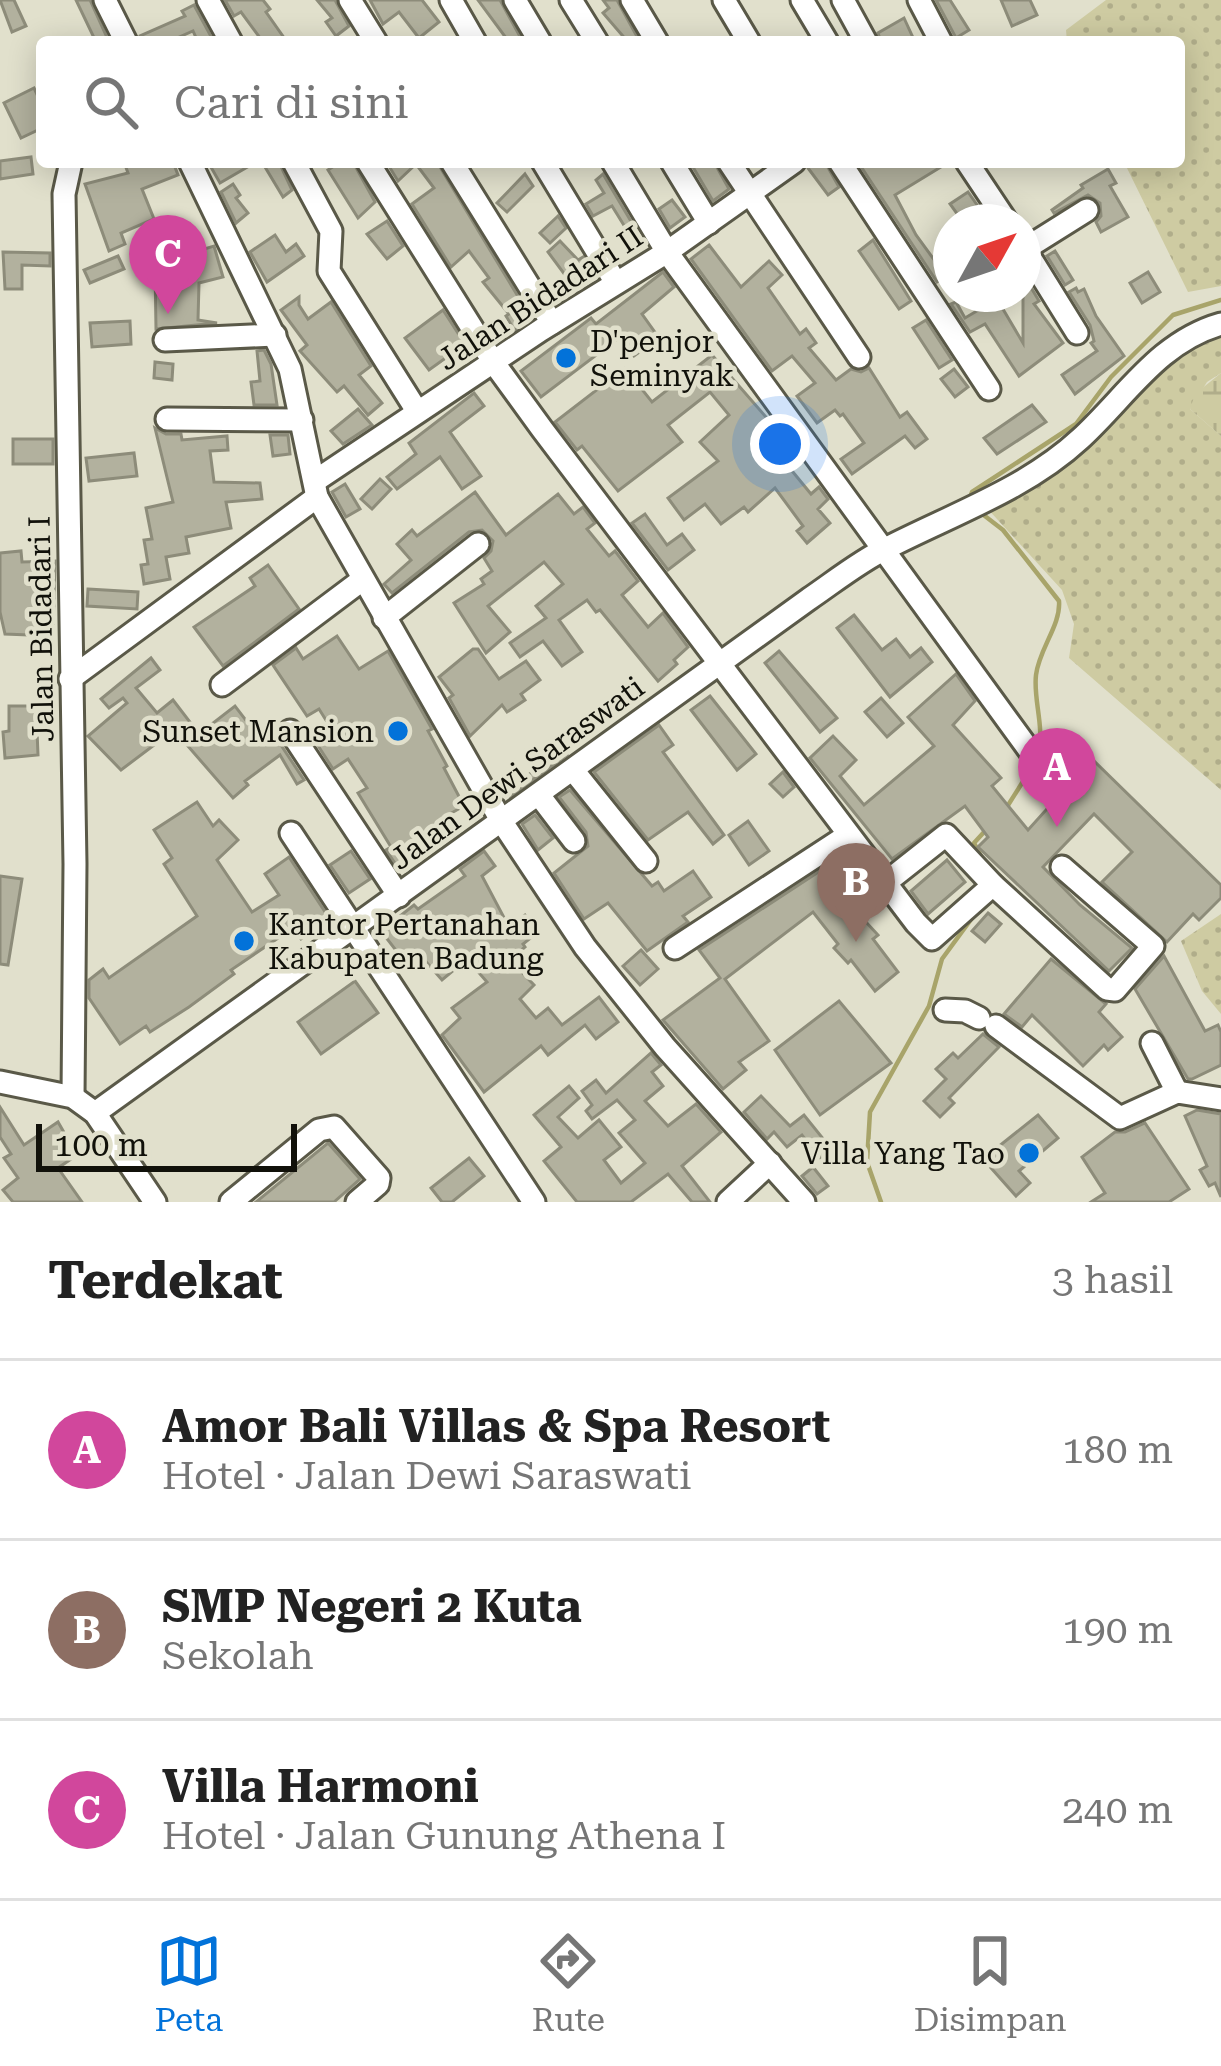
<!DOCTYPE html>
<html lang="id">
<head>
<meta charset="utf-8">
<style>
	:root { --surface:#fff; --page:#f2f2f2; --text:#222; --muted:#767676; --line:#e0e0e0; --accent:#0272d9 }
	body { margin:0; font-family:"Roboto Serif",serif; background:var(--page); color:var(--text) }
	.compass { position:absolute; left:933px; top:204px; width:108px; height:108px; border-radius:50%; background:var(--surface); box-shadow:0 6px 30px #0003; rotate:50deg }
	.scale { position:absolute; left:36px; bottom:30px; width:261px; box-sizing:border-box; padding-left:12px; border:6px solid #11110a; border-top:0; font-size:33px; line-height:42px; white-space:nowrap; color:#11110a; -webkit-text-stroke:9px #e1e0cc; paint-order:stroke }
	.you { position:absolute; left:780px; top:444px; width:42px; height:42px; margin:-30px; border:9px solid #fff; border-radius:50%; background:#1a73e8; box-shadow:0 0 0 18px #1a73e833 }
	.badge { display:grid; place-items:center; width:78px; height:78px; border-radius:50%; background:var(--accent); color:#fff; font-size:39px; font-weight:700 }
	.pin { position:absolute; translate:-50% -99px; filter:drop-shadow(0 3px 6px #0008) }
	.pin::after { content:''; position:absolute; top:63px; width:42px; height:36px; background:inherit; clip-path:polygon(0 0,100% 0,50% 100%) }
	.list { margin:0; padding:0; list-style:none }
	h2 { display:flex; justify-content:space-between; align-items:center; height:156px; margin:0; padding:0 48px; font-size:51px }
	h2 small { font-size:39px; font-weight:400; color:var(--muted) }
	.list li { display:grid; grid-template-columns:78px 1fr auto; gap:36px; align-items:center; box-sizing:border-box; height:180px; padding:0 48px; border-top:3px solid var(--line) }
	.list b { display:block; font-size:45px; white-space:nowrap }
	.list p { margin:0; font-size:39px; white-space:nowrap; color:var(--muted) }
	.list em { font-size:39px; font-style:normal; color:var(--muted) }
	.icon { flex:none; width:66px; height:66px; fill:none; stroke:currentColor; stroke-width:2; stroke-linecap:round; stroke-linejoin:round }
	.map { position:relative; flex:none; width:1221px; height:1202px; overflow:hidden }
	.search { position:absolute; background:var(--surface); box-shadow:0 6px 30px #0003; left:36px; right:36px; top:36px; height:132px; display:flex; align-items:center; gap:30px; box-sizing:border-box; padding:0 42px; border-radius:12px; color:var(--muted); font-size:45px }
	.sheet { height:696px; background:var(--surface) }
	nav { display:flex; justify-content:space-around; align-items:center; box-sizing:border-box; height:168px; border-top:3px solid var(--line); background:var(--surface); font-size:33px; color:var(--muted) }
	nav a { display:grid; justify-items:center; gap:6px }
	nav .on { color:var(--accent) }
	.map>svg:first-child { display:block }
	.grass { fill:url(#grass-dots) }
	.wetland { fill:url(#wetland-marsh) }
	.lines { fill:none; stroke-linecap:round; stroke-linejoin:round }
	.stream { stroke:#a8a46a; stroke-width:4.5 }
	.building { fill:#b2b19e; stroke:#8d8c7a; stroke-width:3 }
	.minor-casing { stroke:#5a5948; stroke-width:27 }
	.minor { stroke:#fff; stroke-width:21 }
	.poi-dot { fill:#0272d9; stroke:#e1e0cc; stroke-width:4.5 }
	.labels { text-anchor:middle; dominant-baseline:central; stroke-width:9; stroke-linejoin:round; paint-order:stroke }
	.street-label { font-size:30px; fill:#11110a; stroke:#e1e0cc }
	.poi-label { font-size:30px; fill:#11110a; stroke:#e1e0cc; text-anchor:start }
</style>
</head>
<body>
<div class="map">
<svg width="1221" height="1202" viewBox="0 0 1221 1202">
	<defs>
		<pattern id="grass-dots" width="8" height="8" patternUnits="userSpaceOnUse" patternTransform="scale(3)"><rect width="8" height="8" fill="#cecba2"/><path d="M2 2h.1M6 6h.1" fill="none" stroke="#b0ad8a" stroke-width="1.8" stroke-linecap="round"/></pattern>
		<pattern id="wetland-marsh" width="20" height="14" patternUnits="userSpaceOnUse" patternTransform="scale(3)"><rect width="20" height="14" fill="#cecba2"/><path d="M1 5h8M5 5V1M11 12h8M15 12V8" fill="none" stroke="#b0ad8a"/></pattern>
	</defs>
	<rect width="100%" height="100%" fill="#e1e0cc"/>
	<g class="grass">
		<path d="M1106,0H1221V286L1188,292L1124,162H1179V42H1067L1066,30Z"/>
		<path d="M1221,312V373L1207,382L1190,409L1221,436V790L1069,658L1074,624L1062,590L986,507L987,493L1060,443L1101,407L1148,354L1178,328Z"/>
		<path d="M1221,914V1014L1202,991L1181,941Z"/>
	</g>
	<path class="wetland" d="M1221,373V436L1190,409L1195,394Z"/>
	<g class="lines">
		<g class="stream">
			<path d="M969,500L972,492L1076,424L1111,377L1173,315L1221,300"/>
			<path d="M981,513L1003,530L1059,601C1061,625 1039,649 1036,675C1033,700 1045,727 1038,753"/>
			<path d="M1005,810L1034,764"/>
			<path d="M983,860L974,843L985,831"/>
			<path d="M881,1202L867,1162L870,1112L929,1006L942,959L975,914"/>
		</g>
	</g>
	<g class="building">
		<path d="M0,0H14L26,26L12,32Z"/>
		<path d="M76,0H90L109,42H96Z"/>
		<path d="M225,0H263L270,9L266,12L287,42H263L241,12L234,16Z"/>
		<path d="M317,0H335L349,26L336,36L326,22L332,18Z"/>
		<path d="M370,0H422L439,22L419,38L399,12L383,24Z"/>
		<path d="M478,0H500L523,42H509Z"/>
		<path d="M603,0H617L640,42H628L603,13L609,8Z"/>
		<path d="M936,0H950L969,30L956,38Z"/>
		<path d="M1001,0H1030L1037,15L1012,26Z"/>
		<path d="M194,5L214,42H198L193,31L168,42H141L140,36L185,16L182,11Z"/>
		<path d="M904,18L915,42H881L878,33Z"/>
		<path d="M34,88L42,105V128L21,138L4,103Z"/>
		<path d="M31,157L33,174L0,179V161Z"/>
		<path d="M124,162H173L178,175L142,189L154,219L121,233L125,244L109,251L85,184L128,173Z"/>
		<path d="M208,162H256L220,183Z"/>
		<path d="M262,162H279L292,190L283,197Z"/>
		<path d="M340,162H353L375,202L358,218L328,170Z"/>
		<path d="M437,162L531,318L514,330L506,316L509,314L483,282L489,278L469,251L451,267L412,204L434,188L416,164L398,181L387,163Z"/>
		<path d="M690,162H714L729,189L713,201Z"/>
		<path d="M809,162H825L839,187L828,195L808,168Z"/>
		<path d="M858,162H949L895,195L916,235L946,276L937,282Z"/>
		<path d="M1108,169L1116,183L1110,186L1128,217L1101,232L1096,222L1101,216L1100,203L1088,195L1054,213L1052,210L1083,188L1081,185Z"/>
		<path d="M525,174L533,186L507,212L497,203Z"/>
		<path d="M603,174L632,223L625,227L612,206L593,216L586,204L604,193L596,180Z"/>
		<path d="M233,184L240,195L236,198L248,213L236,223L221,192Z"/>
		<path d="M968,192L989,222H963L950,204Z"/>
		<path d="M672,200L685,217L670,228L659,209Z"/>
		<path d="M558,216L566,228L550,243L540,233Z"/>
		<path d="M387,221L403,246L387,259L367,234Z"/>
		<path d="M275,235L286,252L296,244L304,256L267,282L250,252Z"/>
		<path d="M873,240L911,301L899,309L859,251Z"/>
		<path d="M560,241L578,260L583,257L592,272L574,287L548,252Z"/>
		<path d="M709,245L741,287L769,261L782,275L768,288L800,334L806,329L816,343L809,348L836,380L851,369L861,372L869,368L900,417L907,412L927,439L915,448L905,436L852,474L841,459L864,443L843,414L840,416L835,410L817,423L797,396L815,383L792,356L772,371L691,259Z"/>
		<path d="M214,246L223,277L199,283L198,320L217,323L156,329L155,267L187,264L184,255Z"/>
		<path d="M1055,251L1073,280L1065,285L1047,256Z"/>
		<path d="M3,252L50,253V266L22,265V289H5Z"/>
		<path d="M118,256L124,269L90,283L84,270Z"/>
		<path d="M663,272L674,287L642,314L659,338L634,356L620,337L541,397L521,371L591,318L596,324Z"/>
		<path d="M1148,272L1160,292L1142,303L1130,283Z"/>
		<path d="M1023,274L1039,301L1034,304L1063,343L1019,376L985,324L970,332L951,304L956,302L965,318L997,299L1023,343Z"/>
		<path d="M1076,288L1078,292L1084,289L1096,316L1124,356L1075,394L1062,375L1097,351L1091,343L1094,341L1090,325L1069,292Z"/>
		<path d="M299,297V305L308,319L331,302L371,366L359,375L382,403L368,415L344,386L337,392L300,351L307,345L281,310Z"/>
		<path d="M443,310L465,344L429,370L405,338Z"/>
		<path d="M926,320L952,360L939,368L913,328Z"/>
		<path d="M130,321L131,344L92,347L90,323Z"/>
		<path d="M264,350L271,364L277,405H254L251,382L260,381L257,351Z"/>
		<path d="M712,355L779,432L772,437L783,452L779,455L811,494L819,487L828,499L818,509L830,523L807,543L797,531L803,526L775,488L748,512L744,507L721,524L705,504L684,520L668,498L718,461L700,442L729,415L710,392L668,425L682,442L618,491L582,446L577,450L555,422L625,368L652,402Z"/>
		<path d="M155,362L173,364L172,380L154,378Z"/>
		<path d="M954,369L968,387L955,397L941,379Z"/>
		<path d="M474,393L484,406L450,432L481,476L462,489L440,457L397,489L387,477L416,454L409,443Z"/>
		<path d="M1032,405L1046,422L997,454L984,438Z"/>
		<path d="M358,409L372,425L343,444L331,431Z"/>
		<path d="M155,428L166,434H181L182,440L227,436L228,450L210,451L214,482L260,483L262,499L226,502L231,528L186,537L189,553L166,557L170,579L144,584L141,565L148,564L144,540L152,539L146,508L173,502Z"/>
		<path d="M270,435H288L290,454L273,456Z"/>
		<rect x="13" y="439" width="40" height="25"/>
		<path d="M134,453L137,476L89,481L86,458Z"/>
		<path d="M380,479L391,489L372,509L361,499Z"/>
		<path d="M345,484L360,509L346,517L332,492Z"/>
		<path d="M475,492L506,535L558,494L574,514L583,507L595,523L587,529L609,556L615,551L638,581L622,595L648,627L663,613L688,647L674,660L677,664L658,681L600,610L596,612L587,600L559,620L582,652L562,666L543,641L520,657L510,643L546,618L536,606L563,584L544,562L488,606L510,632L486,653L454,603L484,584L481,579L492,571L484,558L491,551L493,541L482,530L469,532L392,593L384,584L411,560L397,544L412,530L417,536Z"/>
		<path d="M645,514L667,545L682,534L694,550L668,570L632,523Z"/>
		<path d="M21,551L22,562L55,561L53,636L5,634L0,612V553Z"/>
		<path d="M268,565L299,609L223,666L194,627L255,586L250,578Z"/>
		<path d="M88,589L138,592L137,609L87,606Z"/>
		<path d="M854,615L882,650L896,639L910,657L921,648L932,662L890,697L837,628Z"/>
		<path d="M337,636L359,669L388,651L432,729L428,731L447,766L444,768L464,806L446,816L455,832L399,869L386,850L391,847L358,793L367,788L348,759L333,769L317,744L334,733L319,709L307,716L273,665L296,648L303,659Z"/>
		<path d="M473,649H478L499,679L526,661L540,680L521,694L525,700L507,712L502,705L470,736L449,698L453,695L439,677Z"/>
		<path d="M779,651L837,718L820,732L765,663Z"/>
		<path d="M151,658L160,670L136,688L157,713L173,700L199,734L235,706L258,736L277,725V739L304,780L297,784L280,755L245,781L248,785L233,798L174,730L121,770L88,736L127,703L123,698L109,708L101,699Z"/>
		<path d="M956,674L975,701L953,725L1001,778L992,786L1028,830L1092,759L1221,885V898L1199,920L1193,914L1167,942L1102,882L1132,852L1094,814L1043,867L1080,905L1132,948L1109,971L978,847L988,837L965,806L892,859L810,758L833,736L856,760L840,776L864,805L934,746L908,717Z"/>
		<path d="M710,696L756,754L737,770L691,710Z"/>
		<path d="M881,698L903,723L887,737L865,712Z"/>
		<path d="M9,706H36L38,755L5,758L3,732L9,731Z"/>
		<path d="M659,725L673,745L663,752L724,835L713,844L688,812L648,840L594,772Z"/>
		<path d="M563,749L567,755L510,796L507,791Z"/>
		<path d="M783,772L794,787L783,797L770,784Z"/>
		<path d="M570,790L652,886L658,882L664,891L693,871L711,897L683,916L688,922L647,951L608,903L584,919L554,873L588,846L586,832L559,797Z"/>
		<path d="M197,802L213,826L219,820L238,840L217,860L252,912L279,895L265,874L289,857L329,918L301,939L293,928L231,970L234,974L189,1007L150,1032L146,1026L120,1044L89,998V980L103,969L109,978L197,916L164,864L172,858L154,830Z"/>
		<path d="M535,815L553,838L538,850L522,824Z"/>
		<path d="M748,821L769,851L749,865L729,835Z"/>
		<path d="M351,851L370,879L349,893L330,865Z"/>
		<path d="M484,851L495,866L482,876L509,927L525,915L538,932L523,944L525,947L518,953L521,957L514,964L534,985L520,999L536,1018L548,1008L562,1025L599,997L618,1022L596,1039L585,1025L548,1055L541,1046L484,1092L442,1035L460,1018L452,1008L487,982L467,959L442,980L421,956L408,966L381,931L414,905L418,909L465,876L460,869Z"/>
		<path d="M947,860L965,882L928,914L911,891Z"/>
		<path d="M823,869L828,874L824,878L860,924L864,920L878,935L873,939L898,972L875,991L851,960L848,963L834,948L838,944L813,912L725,979L769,1041L739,1062L746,1070L723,1089L663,1020L720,978L699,950Z"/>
		<path d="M0,876L22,879L8,965L0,964Z"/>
		<path d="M988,913L1001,924L985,942L972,931Z"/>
		<path d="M641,950L658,969L640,985L623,966Z"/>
		<path d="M1164,956L1205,1031L1218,1025L1221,1032V1065L1192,1079H1188L1135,989Z"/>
		<path d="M1051,959L1106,1004L1099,1012L1122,1037L1108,1050L1104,1045L1083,1066L1032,1015L1022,1027L1004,1014Z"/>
		<path d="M355,981L378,1013L321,1054L298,1022Z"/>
		<path d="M839,1001L891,1063L820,1115L775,1050Z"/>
		<path d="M983,1034L999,1047L949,1098L954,1103L940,1117L924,1101L946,1079L936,1069L953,1053L958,1058Z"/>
		<path d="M651,1053L661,1065L652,1072L663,1086L645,1101L668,1126L696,1104L721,1132L682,1166L710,1202H692L668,1174L631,1202H577L544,1161L561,1147L534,1115L569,1086L579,1098L558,1117L578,1138L599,1120L621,1147L604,1160L621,1183L645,1163L619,1133L635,1120L617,1100L592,1119L586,1111L592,1105L582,1091L596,1080L606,1093Z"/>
		<path d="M761,1096L790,1126L804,1115L833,1151L822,1160L802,1135L787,1147L774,1132L767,1139L744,1112Z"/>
		<path d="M0,1107L24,1145L58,1122L77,1155L58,1168L82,1202H13L3,1190L18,1178L4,1158L11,1154L0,1137Z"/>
		<path d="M1197,1110L1221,1114V1197L1215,1183L1209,1186L1200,1170L1207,1166L1185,1116Z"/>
		<path d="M1038,1115L1058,1138L1019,1171L1030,1183L1016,1196L983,1159Z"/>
		<path d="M1145,1123L1189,1189L1169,1202H1091L1105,1193L1082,1157L1115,1132H1125Z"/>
		<path d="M328,1143L360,1179L334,1202H256Z"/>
		<path d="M469,1158L484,1176L452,1202H442L431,1188Z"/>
		<path d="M813,1167L828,1186L817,1194L802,1176Z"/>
	</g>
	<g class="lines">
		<g class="minor-casing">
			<g id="minor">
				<path d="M105,0L126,42"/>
				<path d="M208,0L231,42"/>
				<path d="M350,0L376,42"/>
				<path d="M451,0L475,42"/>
				<path d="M515,0L540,42"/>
				<path d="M571,0L597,42"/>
				<path d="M632,0L657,42"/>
				<path d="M724,0L749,42"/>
				<path d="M802,0L827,42"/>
				<path d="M843,0L866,42"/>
				<path d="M919,0L941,42"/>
				<path d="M71,162L64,194L75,864L73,1097"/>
				<path d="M190,162L290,369L317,497L502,822L585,947L665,1047L804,1202"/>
				<path d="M294,162L331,231L329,271L417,411"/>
				<path d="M368,162L494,363L542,429L916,923L932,939L993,885"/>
				<path d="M452,162L552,323"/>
				<path d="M543,162L616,283"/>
				<path d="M613,162L667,252L1032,754"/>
				<path d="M672,162L709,223"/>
				<path d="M729,162L859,357"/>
				<path d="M840,162L989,389"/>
				<path d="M967,162L1007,222"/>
				<path d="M1023,246L1077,333"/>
				<path d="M1025,249L1087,210"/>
				<path d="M165,340L275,335"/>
				<path d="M167,419L302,420"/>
				<path d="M315,481L541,330L667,252L794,162"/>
				<path d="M384,618L478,544"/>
				<path d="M70,679L317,497"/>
				<path d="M222,685L362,580"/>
				<path d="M290,731L399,896"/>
				<path d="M573,770L646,861"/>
				<path d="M539,795L574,841"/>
				<path d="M291,833L534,1202"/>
				<path d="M884,884L946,835L993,885L1107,989L1115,990L1153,946L1062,867"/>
				<path d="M675,948L848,835"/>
				<path d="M945,1010L965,1011L979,1018"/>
				<path d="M996,1026L1120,1118L1177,1092L1221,1099"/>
				<path d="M1152,1043L1177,1092"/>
				<path d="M0,1082L73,1097L95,1113L155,1202"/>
				<path d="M95,1113L809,599C834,582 860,561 887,548C951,515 1026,489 1080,439C1126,397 1158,342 1221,324"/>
				<path d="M231,1202L319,1130L334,1127L379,1178L378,1184L357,1202"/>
				<path d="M728,1202L770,1163"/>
			</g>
		</g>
		<use href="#minor" class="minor"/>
	</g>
	<g class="poi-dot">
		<circle cx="566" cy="358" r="12"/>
		<circle cx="398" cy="731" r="12"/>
		<circle cx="244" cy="941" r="12"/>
		<circle cx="1029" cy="1153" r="12"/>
	</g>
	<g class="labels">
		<g class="street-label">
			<text transform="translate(540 298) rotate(-33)">Jalan Bidadari II</text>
			<text transform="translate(41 629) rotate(-91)">Jalan Bidadari I</text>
			<text transform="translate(517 773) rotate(-36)">Jalan Dewi Saraswati</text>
		</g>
		<g class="poi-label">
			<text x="590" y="341">D'penjor<tspan x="590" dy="34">Seminyak</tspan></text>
			<text x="374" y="731" text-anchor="end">Sunset Mansion</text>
			<text x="268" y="924">Kantor Pertanahan<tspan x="268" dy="34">Kabupaten Badung</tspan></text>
			<text x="1005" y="1153" text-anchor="end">Villa Yang Tao</text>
		</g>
	</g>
</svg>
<svg class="compass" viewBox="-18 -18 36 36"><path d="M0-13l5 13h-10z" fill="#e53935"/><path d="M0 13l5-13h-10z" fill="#767676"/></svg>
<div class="scale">100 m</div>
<div class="you"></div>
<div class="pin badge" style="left:1057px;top:827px;background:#d1479c">A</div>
<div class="pin badge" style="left:856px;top:942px;background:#8d6e63">B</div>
<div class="pin badge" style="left:168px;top:314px;background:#d1479c">C</div>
<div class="search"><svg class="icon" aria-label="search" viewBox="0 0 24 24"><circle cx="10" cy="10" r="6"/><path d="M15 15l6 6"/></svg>Cari di sini</div>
</div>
<section class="sheet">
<h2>Terdekat<small>3 hasil</small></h2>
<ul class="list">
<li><span class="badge" style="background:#d1479c">A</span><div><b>Amor Bali Villas &amp; Spa Resort</b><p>Hotel · Jalan Dewi Saraswati</p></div><em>180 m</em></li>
<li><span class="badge" style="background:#8d6e63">B</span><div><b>SMP Negeri 2 Kuta</b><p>Sekolah</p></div><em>190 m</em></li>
<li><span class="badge" style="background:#d1479c">C</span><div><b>Villa Harmoni</b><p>Hotel · Jalan Gunung Athena I</p></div><em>240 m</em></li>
</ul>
</section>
<nav>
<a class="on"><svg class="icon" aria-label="map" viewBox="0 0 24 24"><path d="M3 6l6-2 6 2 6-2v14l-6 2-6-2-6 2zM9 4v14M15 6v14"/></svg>Peta</a>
<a><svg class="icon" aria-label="directions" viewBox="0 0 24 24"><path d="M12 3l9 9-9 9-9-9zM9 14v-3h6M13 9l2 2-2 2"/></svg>Rute</a>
<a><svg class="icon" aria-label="saved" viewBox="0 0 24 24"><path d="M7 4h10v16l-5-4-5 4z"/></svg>Disimpan</a>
</nav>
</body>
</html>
